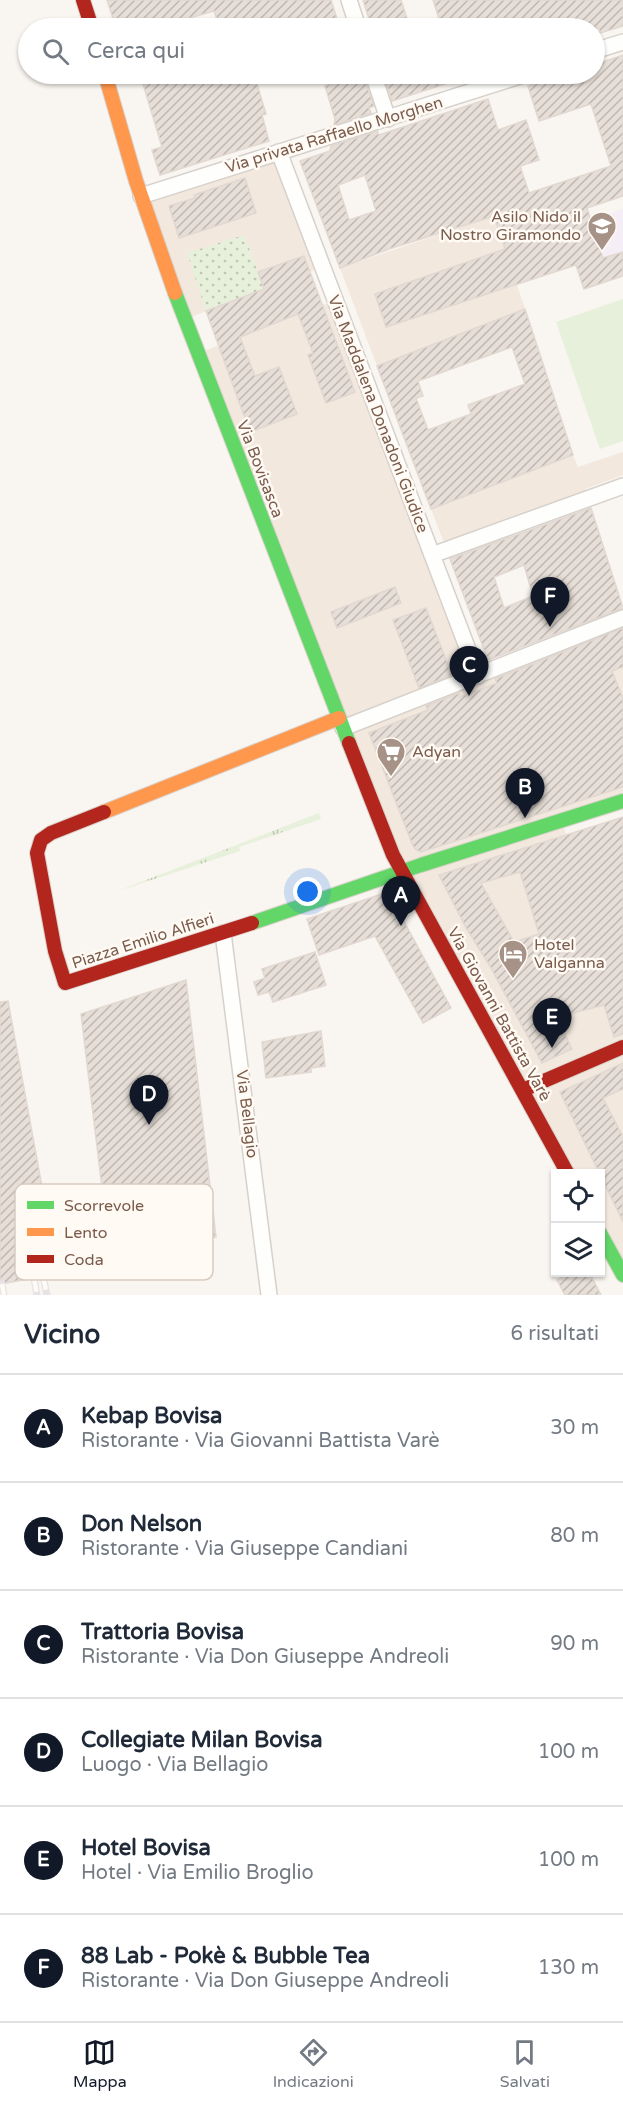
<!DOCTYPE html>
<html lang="it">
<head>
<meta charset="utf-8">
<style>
	:root { --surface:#fff; --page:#f2f2f3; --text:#1f2937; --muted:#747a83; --line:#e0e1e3; --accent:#111827 }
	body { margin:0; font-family:"Varela Round",sans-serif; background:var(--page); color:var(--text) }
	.controls { position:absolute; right:18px; bottom:18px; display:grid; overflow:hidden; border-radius:0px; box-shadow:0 2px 4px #0004 }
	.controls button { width:54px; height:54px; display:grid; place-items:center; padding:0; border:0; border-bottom:2px solid var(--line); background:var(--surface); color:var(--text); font:30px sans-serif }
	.you { position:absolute; left:308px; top:892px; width:21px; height:21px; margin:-15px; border:4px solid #fff; border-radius:50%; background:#1a73e8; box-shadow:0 0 0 9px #1a73e833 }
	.badge { display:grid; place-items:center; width:39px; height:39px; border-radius:50%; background:var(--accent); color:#fff; font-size:20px; font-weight:700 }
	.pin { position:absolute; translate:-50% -50px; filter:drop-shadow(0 2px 3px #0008) }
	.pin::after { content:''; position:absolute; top:32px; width:21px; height:18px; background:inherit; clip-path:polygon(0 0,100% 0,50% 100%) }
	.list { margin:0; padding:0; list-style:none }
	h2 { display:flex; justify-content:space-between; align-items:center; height:78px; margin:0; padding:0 24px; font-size:26px }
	h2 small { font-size:20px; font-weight:400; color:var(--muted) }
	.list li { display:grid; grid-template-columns:39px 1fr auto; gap:18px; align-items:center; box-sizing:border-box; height:108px; padding:0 24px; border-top:2px solid var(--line) }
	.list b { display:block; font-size:22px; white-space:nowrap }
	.list p { margin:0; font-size:20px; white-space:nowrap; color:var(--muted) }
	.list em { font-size:20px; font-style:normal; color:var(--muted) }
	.icon { flex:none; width:33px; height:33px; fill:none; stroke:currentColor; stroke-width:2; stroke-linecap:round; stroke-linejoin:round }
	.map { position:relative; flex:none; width:623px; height:1295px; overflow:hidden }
	.search { position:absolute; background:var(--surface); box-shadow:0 2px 4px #0004; left:18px; right:18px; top:18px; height:66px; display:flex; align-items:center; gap:15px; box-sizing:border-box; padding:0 21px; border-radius:33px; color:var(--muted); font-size:22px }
	.sheet { height:726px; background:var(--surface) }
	nav { display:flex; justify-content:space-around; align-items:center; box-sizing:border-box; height:84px; border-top:2px solid var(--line); background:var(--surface); font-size:16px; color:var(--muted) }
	nav a { display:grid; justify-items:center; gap:3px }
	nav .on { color:var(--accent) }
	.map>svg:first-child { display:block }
	.residential { fill:#f2e8de }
	.education { fill:#f6eef6 }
	.grass { fill:url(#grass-tufts) }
	.park { fill:#e7f0db }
	.garden { fill:url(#garden-dots) }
	.building { fill:url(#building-hatch); stroke:#e2d8d2; stroke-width:1.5; fill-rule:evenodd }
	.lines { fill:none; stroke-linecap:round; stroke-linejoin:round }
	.street-casing { stroke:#d7d1cb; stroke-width:18 }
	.fast-casing { stroke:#d9d2cb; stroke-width:16 }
	.slow-casing { stroke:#d9d2cb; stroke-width:16 }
	.jam-casing { stroke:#d9d2cb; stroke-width:16 }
	.street { stroke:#fefefd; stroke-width:15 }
	.fast { stroke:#63d668; stroke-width:14 }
	.slow { stroke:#ff974d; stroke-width:14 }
	.jam { stroke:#b3261e; stroke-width:14 }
	.rail-casing { stroke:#e6e3e7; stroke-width:7 }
	.rail { stroke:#fffaf3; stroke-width:4.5; stroke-dasharray:14; stroke-linecap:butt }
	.labels { text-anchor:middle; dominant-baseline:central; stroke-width:5; stroke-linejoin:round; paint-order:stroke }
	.street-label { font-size:16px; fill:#7a5c4d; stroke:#fffaf3 }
	.poi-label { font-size:16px; fill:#7a5c4d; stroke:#fffaf3; text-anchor:start }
	.key { fill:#fffaf3; stroke:#d7cbc1; stroke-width:1.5 }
	.key-label { font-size:16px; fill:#7a5c4d }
</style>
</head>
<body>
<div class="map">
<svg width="623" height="1295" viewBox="0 0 623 1295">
	<defs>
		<pattern id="grass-tufts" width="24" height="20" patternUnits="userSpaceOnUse" patternTransform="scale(1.5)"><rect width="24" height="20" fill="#e7f0db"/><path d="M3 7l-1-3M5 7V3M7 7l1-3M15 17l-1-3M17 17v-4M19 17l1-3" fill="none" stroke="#c0c6b4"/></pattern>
		<pattern id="garden-dots" width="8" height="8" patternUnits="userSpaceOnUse" patternTransform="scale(1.5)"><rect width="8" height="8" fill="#e7f0db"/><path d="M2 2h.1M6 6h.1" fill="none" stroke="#c0c6b4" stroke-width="1.8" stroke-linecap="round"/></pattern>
		<pattern id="building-hatch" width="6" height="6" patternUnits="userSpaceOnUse" patternTransform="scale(1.5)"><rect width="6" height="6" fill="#e6ded7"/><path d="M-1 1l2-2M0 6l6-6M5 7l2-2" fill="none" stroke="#bfb7b1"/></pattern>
	</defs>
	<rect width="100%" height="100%" fill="#f9f5f0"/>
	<g class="residential">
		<path d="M279,153L322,267L186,319L143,197Z"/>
		<path d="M494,216L525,309L377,366L340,268Z"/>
		<path d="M335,300L477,675L343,727L199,353Z"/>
		<path d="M623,452V475L585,489L589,505L450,558L431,509L573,455L578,467Z"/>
		<path d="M623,619V800L562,822L607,964L623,965V1274L601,1232L600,1174L568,1173L409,887L344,729Z"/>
	</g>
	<path class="education" d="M623,209V276L593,286L573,225Z"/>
	<path class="grass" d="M319,813L321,819L239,847L240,851L115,892Z"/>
	<path class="park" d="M623,299V441L600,449L556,322Z"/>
	<path class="garden" d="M244,235L264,289L206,311L187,253Z"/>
	<g class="building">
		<path d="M107,0H331L340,28H220L214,11L155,28H116Z"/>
		<path d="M363,0H401L410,28H372Z"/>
		<path d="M433,0H623V26L600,33L599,28H442Z"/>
		<path d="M623,55V196L587,208L603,258L623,252V276L584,289L576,265L386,327L375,294L505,249L494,216L389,249L340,268L300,161L330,151L331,146L377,131L379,135L488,99L498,130L526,120L539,160L520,166L529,193L611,166L591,104L539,121L528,86L567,74H594V65ZM365,175L376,211L349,220L338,185Z"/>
		<path d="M140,74H254L266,114L262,115L269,141L160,175L152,150L162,147Z"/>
		<path d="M363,74L374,106L369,108L371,113L334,125L335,119L325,86Z"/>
		<path d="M383,74H467V77L392,101Z"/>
		<path d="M245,178L256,213L179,238L169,206L195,198L194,195Z"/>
		<path d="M304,256L355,392L326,403L308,355L313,353L298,314L240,337L255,376L279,367L297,414L250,432L206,311L264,289L258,272Z"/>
		<path d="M525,309L573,455L431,509L377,366ZM512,347L525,384L468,405L471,414L428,430L416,398L423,396L418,381Z"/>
		<path d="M591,508L623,608L488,660L450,559ZM524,565L533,596L504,608L494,577Z"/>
		<path d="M395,587L401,603L337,628L331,612Z"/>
		<path d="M426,608L452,675L419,688L393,620Z"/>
		<path d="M623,628V667L612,671L623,698V787L421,852L416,850L413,846L369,733L428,710L426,706L459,693L460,697L497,683L495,679Z"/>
		<path d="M623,817V1034L614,1037L604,1005L557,1017L572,1049L542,1063L491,968L465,926L439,875ZM520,872L539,934L514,942L481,883Z"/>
		<path d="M388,892L451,1008L423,1023L375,936L319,955L307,919Z"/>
		<path d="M315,952L326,985L273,1002L269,992L258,995L254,982L265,978L262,969Z"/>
		<path d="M186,980L216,1237L110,1254L81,1014Z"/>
		<path d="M8,1001L58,1274L0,1284V1002Z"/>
		<path d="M321,1031L325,1066L311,1068V1072L266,1078L262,1042Z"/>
		<path d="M623,1063V1089L603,1098L623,1137V1222L560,1092Z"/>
		<path d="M570,1272H589L601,1295H565L557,1280Z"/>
	</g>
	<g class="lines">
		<g class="street-casing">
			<g id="street">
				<path d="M349,0L358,28"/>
				<path d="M594,51L623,42"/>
				<path d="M373,74L388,119"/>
				<path d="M279,152L478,676"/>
				<path d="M141,196L526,74"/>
				<path d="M432,555L623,486"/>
				<path d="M343,728L623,618"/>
				<path d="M223,933L269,1295"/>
			</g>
		</g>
		<g class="fast-casing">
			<g id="fast">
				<path d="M175,293L349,743"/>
				<path d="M252,923L421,865L623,801"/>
				<path d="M600,1233L623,1275"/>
			</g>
		</g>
		<g class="slow-casing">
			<g id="slow">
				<path d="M105,74L136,181L175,293"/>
				<path d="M104,812L339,718"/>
			</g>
		</g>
		<g class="jam-casing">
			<g id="jam">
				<path d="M83,0L92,28"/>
				<path d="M349,743L393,855L568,1174"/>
				<path d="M104,812L51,833L41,840L37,853L55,951L65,983L252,923"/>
				<path d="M523,1090L623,1047"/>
			</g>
		</g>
		<use href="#street" class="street"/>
		<use href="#fast" class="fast"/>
		<use href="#slow" class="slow"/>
		<use href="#jam" class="jam"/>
		<g class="rail-casing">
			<g id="rail">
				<path d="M43,1276L47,1295"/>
				<path d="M34,1278L37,1295"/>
				<path d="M2,1284L4,1295"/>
			</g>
		</g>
		<use href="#rail" class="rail"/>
	</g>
	<defs>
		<g id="school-pin" transform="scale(1.5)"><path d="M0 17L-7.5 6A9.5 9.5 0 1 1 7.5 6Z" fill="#a69286" stroke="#fffaf3"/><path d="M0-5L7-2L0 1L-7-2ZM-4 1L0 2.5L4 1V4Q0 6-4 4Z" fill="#fff"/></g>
		<g id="supermarket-pin" transform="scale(1.5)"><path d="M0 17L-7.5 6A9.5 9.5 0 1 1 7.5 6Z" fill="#a69286" stroke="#fffaf3"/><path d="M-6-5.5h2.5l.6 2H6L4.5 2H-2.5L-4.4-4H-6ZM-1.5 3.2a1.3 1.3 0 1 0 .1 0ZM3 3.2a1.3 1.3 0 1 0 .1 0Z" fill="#fff"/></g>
		<g id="hotel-pin" transform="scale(1.5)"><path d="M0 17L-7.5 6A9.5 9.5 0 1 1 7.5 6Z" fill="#a69286" stroke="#fffaf3"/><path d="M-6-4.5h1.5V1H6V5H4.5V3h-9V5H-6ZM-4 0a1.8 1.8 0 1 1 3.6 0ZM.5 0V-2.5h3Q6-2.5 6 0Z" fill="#fff"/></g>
	</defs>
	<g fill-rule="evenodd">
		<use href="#school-pin" x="602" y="226"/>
		<use href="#supermarket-pin" x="391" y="752"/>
		<use href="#hotel-pin" x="513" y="954"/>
	</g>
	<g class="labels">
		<g class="street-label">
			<text transform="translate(334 135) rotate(-17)">Via privata Raffaello Morghen</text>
			<text transform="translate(378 414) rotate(69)">Via Maddalena Donadoni Giudice</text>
			<text transform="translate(260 469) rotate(69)">Via Bovisasca</text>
			<text transform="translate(143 941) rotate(-18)">Piazza Emilio Alfieri</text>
			<text transform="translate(499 1014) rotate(61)">Via Giovanni Battista Varè</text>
			<text transform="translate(247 1114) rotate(83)">Via Bellagio</text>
		</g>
		<g class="poi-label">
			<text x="581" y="217" text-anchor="end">Asilo Nido il<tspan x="581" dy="18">Nostro Giramondo</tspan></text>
			<text x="412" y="752">Adyan</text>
			<text x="534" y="945">Hotel<tspan x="534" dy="18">Valganna</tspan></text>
		</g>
	</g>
	<rect x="15" y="1184" width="198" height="96" rx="9" class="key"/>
	<rect x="27" y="1201" width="27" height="8" fill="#63d668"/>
	<rect x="27" y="1228" width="27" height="8" fill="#ff974d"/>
	<rect x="27" y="1255" width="27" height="8" fill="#b3261e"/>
	<g class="key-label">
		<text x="64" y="1211">Scorrevole</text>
		<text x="64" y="1238">Lento</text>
		<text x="64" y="1265">Coda</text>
	</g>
</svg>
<div class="controls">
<button><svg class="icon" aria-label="locate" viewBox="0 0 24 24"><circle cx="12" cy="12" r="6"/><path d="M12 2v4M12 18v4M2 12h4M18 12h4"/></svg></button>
<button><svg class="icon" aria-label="layers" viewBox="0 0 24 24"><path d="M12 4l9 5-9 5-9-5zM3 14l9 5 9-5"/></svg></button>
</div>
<div class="you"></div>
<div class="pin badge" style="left:401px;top:926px">A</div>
<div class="pin badge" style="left:525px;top:818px">B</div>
<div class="pin badge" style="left:469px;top:696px">C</div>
<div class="pin badge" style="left:149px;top:1125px">D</div>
<div class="pin badge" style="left:552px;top:1048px">E</div>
<div class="pin badge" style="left:550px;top:627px">F</div>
<div class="search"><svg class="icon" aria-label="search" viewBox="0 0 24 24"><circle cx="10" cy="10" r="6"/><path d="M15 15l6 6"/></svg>Cerca qui</div>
</div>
<section class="sheet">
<h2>Vicino<small>6 risultati</small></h2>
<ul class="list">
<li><span class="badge">A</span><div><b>Kebap Bovisa</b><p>Ristorante · Via Giovanni Battista Varè</p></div><em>30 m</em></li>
<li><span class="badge">B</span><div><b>Don Nelson</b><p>Ristorante · Via Giuseppe Candiani</p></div><em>80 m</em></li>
<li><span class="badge">C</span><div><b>Trattoria Bovisa</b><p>Ristorante · Via Don Giuseppe Andreoli</p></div><em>90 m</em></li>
<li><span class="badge">D</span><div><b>Collegiate Milan Bovisa</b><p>Luogo · Via Bellagio</p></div><em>100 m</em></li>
<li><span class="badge">E</span><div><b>Hotel Bovisa</b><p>Hotel · Via Emilio Broglio</p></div><em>100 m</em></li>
<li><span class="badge">F</span><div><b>88 Lab - Pokè &amp; Bubble Tea</b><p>Ristorante · Via Don Giuseppe Andreoli</p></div><em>130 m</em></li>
</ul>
</section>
<nav>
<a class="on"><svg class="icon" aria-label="map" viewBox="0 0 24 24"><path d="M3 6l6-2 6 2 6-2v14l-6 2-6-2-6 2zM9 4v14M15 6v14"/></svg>Mappa</a>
<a><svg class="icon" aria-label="directions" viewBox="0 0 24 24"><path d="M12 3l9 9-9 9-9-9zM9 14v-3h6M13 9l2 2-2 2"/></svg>Indicazioni</a>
<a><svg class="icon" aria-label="saved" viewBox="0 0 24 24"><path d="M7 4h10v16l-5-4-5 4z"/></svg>Salvati</a>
</nav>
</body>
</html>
